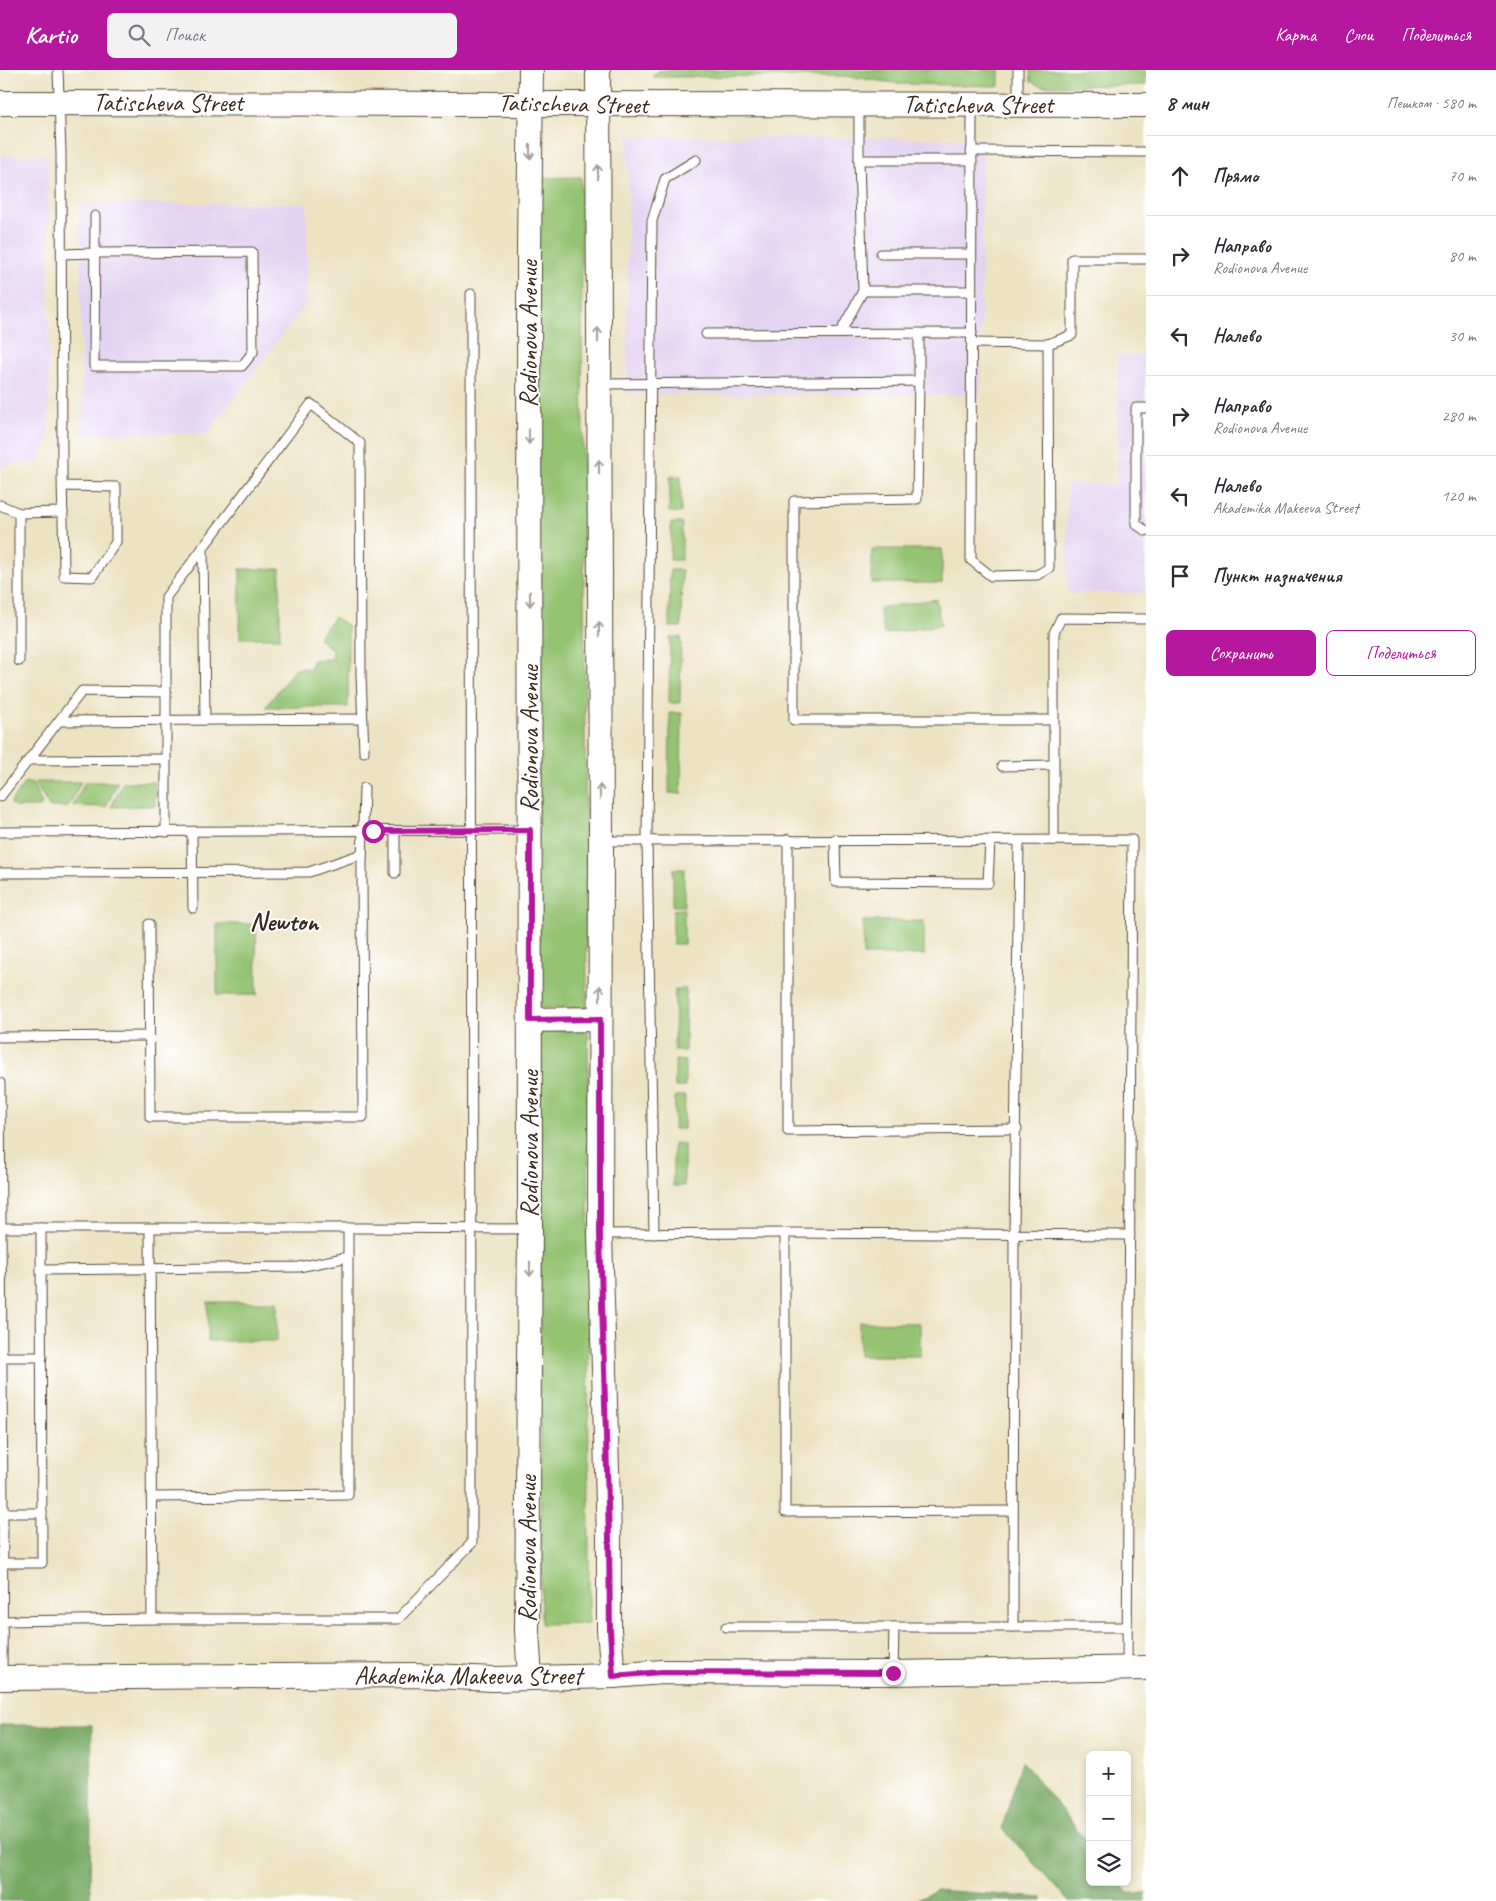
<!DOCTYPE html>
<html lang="ru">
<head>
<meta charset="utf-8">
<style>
	:root { --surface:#fff; --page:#f2f2f3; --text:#2b2b33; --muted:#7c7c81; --line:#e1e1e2; --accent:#b5179e }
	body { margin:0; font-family:Caveat,sans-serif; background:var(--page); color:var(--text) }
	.controls { position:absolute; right:15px; bottom:15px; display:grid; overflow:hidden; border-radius:8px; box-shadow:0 2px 8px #0003 }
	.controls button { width:45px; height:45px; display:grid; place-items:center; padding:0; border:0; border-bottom:1px solid var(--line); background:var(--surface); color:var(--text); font:25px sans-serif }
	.stop { position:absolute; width:15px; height:15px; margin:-11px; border:4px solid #b5179e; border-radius:50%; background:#fff }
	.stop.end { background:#b5179e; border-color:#fff; box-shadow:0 1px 5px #0008 }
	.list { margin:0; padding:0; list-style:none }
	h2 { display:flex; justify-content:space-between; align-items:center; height:65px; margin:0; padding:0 20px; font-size:21px }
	h2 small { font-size:16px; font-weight:400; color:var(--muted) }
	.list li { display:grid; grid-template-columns:32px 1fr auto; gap:15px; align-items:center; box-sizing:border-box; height:80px; padding:0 20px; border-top:1px solid var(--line) }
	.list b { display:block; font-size:19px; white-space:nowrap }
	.list p { margin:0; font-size:16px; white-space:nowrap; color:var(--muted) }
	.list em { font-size:16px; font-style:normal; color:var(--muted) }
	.actions { display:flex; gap:10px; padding:15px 20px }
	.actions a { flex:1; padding:11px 0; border:1px solid var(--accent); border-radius:8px; text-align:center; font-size:18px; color:var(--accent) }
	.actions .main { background:var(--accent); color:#fff }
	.icon { flex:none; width:28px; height:28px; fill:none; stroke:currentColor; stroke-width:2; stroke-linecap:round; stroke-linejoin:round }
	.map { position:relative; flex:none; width:1146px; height:1831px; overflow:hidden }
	header { display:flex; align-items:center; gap:30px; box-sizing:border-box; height:70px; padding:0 25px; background:var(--accent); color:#fff }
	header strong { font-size:24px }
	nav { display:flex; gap:28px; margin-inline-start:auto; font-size:18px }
	.search { width:350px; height:45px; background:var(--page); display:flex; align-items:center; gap:12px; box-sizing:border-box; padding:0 18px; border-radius:8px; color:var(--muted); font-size:19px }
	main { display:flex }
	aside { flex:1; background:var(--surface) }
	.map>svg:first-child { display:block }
	.built { fill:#e3d3f2 }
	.green { fill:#94c372; stroke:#687648 }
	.forest { fill:#77a964; stroke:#596a41 }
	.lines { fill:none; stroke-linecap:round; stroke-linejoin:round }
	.lane-casing { stroke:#564637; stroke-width:11 }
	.secondary-casing { stroke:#564637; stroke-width:26 }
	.lane { stroke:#fff; stroke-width:9 }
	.secondary { stroke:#fff; stroke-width:24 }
	.oneway { stroke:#a79f9a }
	.route { stroke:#b5179e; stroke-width:6 }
	.labels { text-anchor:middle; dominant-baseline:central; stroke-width:4; stroke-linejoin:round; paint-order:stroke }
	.street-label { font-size:25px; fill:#3b2a1e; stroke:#fff }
	.neighbourhood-label { font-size:26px; font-weight:bold; fill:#3b2a1e; stroke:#fff }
</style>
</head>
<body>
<header>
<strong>Kartio</strong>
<div class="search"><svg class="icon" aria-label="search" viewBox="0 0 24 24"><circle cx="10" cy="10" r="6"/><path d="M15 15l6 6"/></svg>Поиск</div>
<nav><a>Карта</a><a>Слои</a><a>Поделиться</a></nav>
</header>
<main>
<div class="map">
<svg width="1146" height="1831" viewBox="0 0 1146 1831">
	<rect width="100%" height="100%" fill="#fff"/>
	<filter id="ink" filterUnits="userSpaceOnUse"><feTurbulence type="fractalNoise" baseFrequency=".02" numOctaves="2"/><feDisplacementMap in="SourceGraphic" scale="10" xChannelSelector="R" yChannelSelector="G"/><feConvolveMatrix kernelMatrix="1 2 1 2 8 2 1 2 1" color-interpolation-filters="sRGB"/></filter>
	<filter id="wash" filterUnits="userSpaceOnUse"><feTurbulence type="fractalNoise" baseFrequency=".0096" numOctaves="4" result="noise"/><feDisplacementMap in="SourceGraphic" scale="20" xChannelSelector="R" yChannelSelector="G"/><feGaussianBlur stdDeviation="1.12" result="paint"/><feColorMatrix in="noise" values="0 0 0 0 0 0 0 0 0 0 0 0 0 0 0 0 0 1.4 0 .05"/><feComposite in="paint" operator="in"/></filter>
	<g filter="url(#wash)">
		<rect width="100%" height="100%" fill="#ece3c3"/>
		<g class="built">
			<path d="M628,66L983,69L980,325L627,324Z"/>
			<path d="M48,85L49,364L40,393L10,394L0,399V86Z"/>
			<path d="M307,133V233L207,364H82L80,134Z"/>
			<path d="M1118,285H1146V523H1068L1067,414H1117Z"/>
		</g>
		<g class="green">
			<path d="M659,0H999V16L902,14L843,6L652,7Z"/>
			<path d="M1030,0H1146V15L1041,16L1031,11Z"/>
			<path d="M581,107L587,938H539L536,108Z"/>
			<path d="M670,406H681V443L669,442Z"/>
			<path d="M671,453H682V490H670Z"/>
			<rect x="872" y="479" width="70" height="34"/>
			<rect x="240" y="499" width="40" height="69"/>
			<path d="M670,500H682L681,557H669Z"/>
			<path d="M936,529L941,555L884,564L879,538Z"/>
			<path d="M334,547L348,556V637H266L295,599L311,598L312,590L332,589L333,580L318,568Z"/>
			<path d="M670,567H681L680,633H669Z"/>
			<path d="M670,643H682L681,724L669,723Z"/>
			<path d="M25,712L33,714L42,734L40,737H14L11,734L12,730Z"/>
			<path d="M35,712H81L68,737H49Z"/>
			<path d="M85,712H118L106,737L73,736Z"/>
			<path d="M123,712H155V736L111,737Z"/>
			<rect x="673" y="799" width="11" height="37"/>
			<path d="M684,839V874H673V840Z"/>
			<rect x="863" y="851" width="61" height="34"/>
			<path d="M217,854H256L257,925H217Z"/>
			<path d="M675,919H686L685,981H674Z"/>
			<path d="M539,960H588L589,1553L541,1554Z"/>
			<path d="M675,990L685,991V1017H675Z"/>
			<path d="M675,1026H685L684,1059H674Z"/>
			<path d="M673,1073L684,1074V1116H673Z"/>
			<rect x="208" y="1232" width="69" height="39"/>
			<path d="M859,1252L920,1253V1286H859Z"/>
		</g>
		<g class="forest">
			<path d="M0,1655H92L90,1831H0Z"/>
			<path d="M1022,1691L1090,1775V1812H1119L1128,1823H1146V1831H1069L1002,1758Z"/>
			<path d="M937,1820L1043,1828V1831H912Z"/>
		</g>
	</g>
	<g filter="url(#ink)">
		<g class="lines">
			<g class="lane-casing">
				<g id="lane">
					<path d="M58,0L61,83L62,396C62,433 64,469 64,506L92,507L116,472V417L62,416"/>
					<path d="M972,35L971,490L991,506L1037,505L1049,498L1048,274"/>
					<path d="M1018,35V0"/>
					<path d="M971,81L1146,82"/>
					<path d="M859,90V35"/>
					<path d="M62,184L95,183L252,182L253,282L242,296H94L95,146"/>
					<path d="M881,184H971"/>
					<path d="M863,221H972"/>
					<path d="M840,263L863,221L859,90H971"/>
					<path d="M919,263V311"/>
					<path d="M706,264L972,263"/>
					<path d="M972,273L1048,274L1072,265V189H1146"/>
					<path d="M600,314L919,311L917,429L794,431V650H1053"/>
					<path d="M1146,338H1136V454L1146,461"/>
					<path d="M0,435L19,443V591"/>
					<path d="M19,443L63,442"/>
					<path d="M203,477L205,650"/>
					<path d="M59,651L362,649"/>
					<path d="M29,690L166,689"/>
					<path d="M1002,696L1053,695"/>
					<path d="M0,727L82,621L166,622"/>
					<path d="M395,761V803"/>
					<path d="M0,762L530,760"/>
					<path d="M166,762V527L311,334L360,373L361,605L364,682"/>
					<path d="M192,762L193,838"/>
					<path d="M788,769V1061L1017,1059"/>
					<path d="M835,769L836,812L988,813L990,770"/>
					<path d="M1054,770V563L1061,548L1146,549"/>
					<path d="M601,771L1132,770L1127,1598"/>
					<path d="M0,803L309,802L362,784"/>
					<path d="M149,854L150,1047H363L362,793L364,718"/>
					<path d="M0,967L149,966"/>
					<path d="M0,1013L3,1443L2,1608"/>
					<path d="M0,1158H366L530,1159"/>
					<path d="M150,1159L152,1549"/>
					<path d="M785,1163V1442L1013,1441"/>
					<path d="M600,1164L785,1163L1130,1165"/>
					<path d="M654,1164L647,770L652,151L665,109L696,90"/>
					<path d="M41,1200L299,1197L348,1187"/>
					<path d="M0,1287H42"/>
					<path d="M152,1427L348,1425V1158"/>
					<path d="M0,1443H42"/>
					<path d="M3,1493H42L41,1158"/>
					<path d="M0,1551L152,1549H398L472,1473L471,224"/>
					<path d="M726,1557H1126"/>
					<path d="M1013,1557L1014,1165L1019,771"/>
					<path d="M893,1602L894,1557"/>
				</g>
			</g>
			<g class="secondary-casing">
				<g id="secondary">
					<path d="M598,0L601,771L600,1164L609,1467V1560L613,1606"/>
					<path d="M0,33L1146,35"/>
					<path d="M530,950L600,949"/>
					<path d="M530,1607L527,1561L530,1159L529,181L531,0"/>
					<path d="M0,1608L414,1605L493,1609L613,1606L662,1602L893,1603L1146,1598"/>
				</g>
			</g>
			<use href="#lane" class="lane"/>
			<use href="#secondary" class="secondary"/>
		</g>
		<defs><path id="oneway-shaft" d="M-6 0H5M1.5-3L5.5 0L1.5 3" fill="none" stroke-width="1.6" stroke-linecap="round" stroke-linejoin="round" transform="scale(1.25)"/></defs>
		<g class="oneway">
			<use href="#oneway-shaft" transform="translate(530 82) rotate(90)"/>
			<use href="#oneway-shaft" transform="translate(598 102) rotate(-90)"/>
			<use href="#oneway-shaft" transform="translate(598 265) rotate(-90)"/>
			<use href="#oneway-shaft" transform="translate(529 367) rotate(90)"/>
			<use href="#oneway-shaft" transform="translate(599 397) rotate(-90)"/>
			<use href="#oneway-shaft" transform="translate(530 529) rotate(90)"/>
			<use href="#oneway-shaft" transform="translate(599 559) rotate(-90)"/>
			<use href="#oneway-shaft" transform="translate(600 722) rotate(-90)"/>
			<use href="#oneway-shaft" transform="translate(600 923) rotate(-90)"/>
			<use href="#oneway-shaft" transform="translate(530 1199) rotate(90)"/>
		</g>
	</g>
	<g class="lines" filter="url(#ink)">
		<path class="route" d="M373,761L530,760V950L600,949V1164L609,1467L610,1560L613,1606L662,1602L893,1603"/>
	</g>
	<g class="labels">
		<g class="street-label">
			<text x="168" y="33">Tatischeva Street</text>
			<text transform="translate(573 34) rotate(1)">Tatischeva Street</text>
			<text x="978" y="35">Tatischeva Street</text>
			<text transform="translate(529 264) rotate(-90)">Rodionova Avenue</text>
			<text transform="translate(530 669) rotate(-90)">Rodionova Avenue</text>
			<text transform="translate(530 1074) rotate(-90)">Rodionova Avenue</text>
			<text transform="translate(528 1479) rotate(-90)">Rodionova Avenue</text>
			<text x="468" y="1606">Akademika Makeeva Street</text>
		</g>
		<g class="neighbourhood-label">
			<text x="284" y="851">Newton</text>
		</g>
	</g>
</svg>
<div class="controls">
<button>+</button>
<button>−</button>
<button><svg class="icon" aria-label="layers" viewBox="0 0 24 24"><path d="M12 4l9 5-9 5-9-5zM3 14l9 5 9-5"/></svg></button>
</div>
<div class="stop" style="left:373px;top:761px"></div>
<div class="stop end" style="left:893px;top:1603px"></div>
</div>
<aside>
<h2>8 мин<small>Пешком · 580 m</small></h2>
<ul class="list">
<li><svg class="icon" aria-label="ahead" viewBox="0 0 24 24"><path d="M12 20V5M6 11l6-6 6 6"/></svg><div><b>Прямо</b></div><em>70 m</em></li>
<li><svg class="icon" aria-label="right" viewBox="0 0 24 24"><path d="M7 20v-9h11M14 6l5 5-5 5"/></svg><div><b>Направо</b><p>Rodionova Avenue</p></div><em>80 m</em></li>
<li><svg class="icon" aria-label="left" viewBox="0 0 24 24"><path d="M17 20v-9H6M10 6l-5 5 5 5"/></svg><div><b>Налево</b></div><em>30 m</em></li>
<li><svg class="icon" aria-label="right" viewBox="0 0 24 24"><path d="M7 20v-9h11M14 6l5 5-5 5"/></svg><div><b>Направо</b><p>Rodionova Avenue</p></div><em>280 m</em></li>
<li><svg class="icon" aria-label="left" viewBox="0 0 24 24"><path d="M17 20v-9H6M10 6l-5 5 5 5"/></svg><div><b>Налево</b><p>Akademika Makeeva Street</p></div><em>120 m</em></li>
<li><svg class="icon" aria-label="arrive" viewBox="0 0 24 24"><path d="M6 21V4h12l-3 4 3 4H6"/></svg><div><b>Пункт назначения</b></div></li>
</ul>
<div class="actions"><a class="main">Сохранить</a><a>Поделиться</a></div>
</aside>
</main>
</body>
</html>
